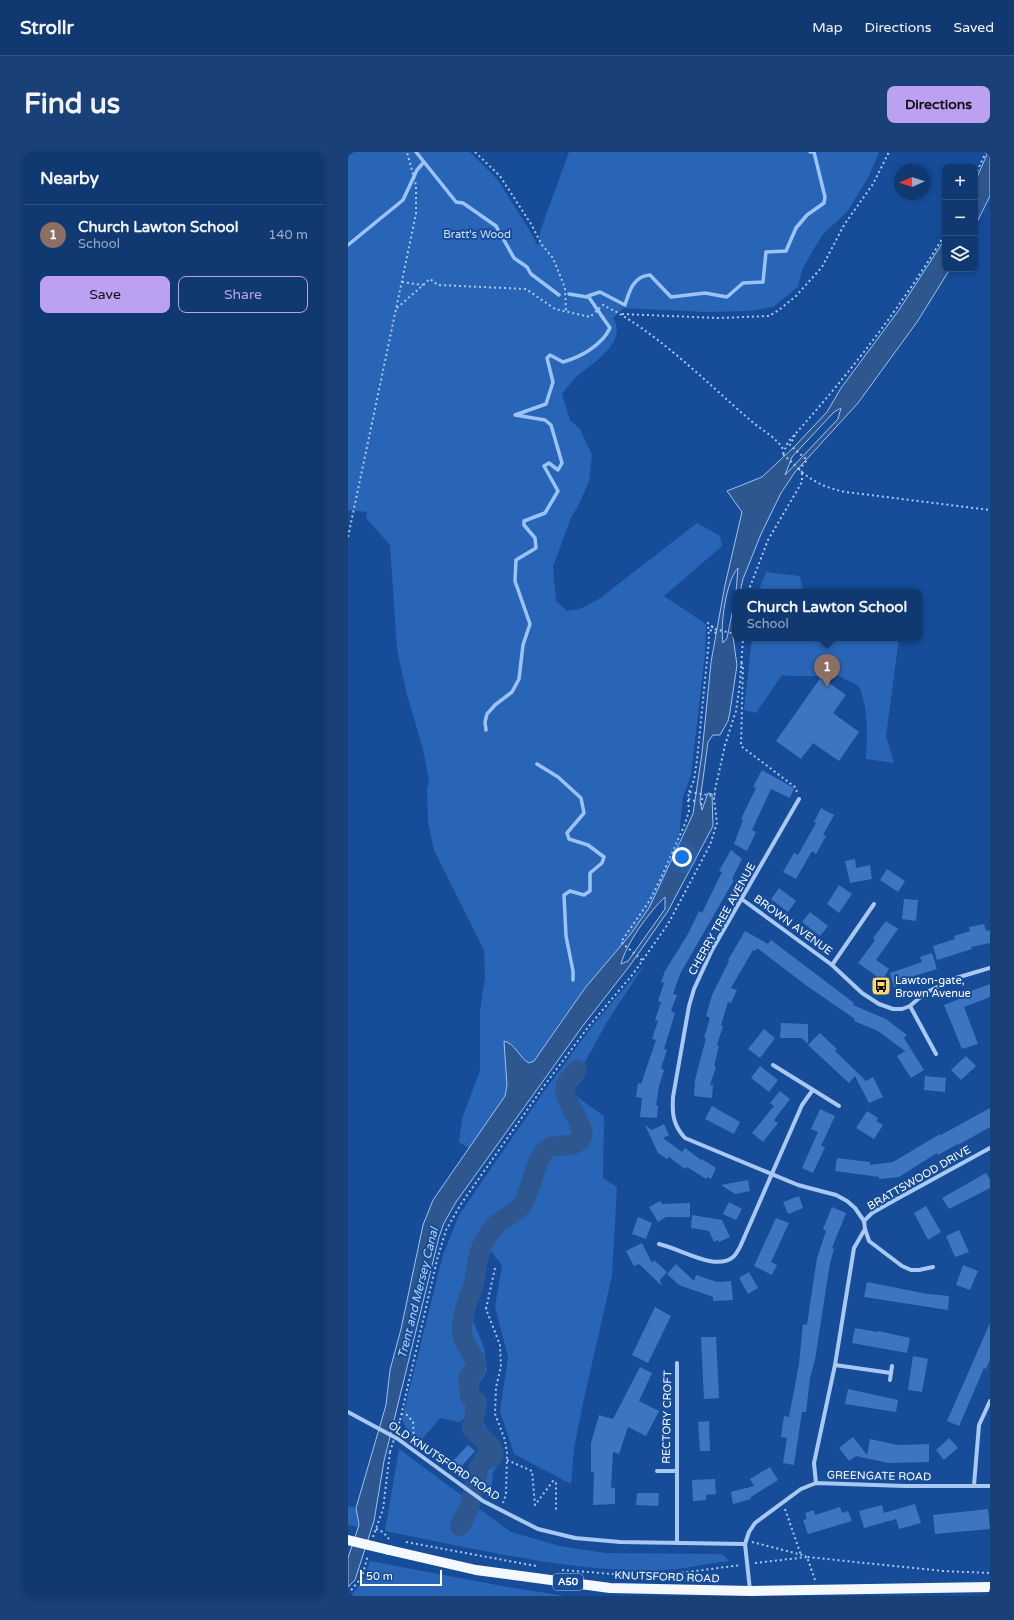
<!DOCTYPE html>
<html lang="en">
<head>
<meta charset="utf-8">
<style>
	:root { --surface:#103972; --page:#194077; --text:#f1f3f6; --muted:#9cacc4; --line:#305384; --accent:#bca0f2 }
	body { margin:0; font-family:"Varela Round",sans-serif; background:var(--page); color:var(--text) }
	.controls { position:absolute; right:12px; top:12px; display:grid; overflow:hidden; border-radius:8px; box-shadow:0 2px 6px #0003 }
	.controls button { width:36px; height:36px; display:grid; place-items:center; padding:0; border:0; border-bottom:1px solid var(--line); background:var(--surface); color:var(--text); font:20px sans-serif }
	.compass { position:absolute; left:546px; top:12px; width:36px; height:36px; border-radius:50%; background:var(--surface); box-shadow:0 2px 6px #0003; rotate:267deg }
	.scale { position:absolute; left:12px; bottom:10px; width:82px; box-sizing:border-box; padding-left:4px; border:2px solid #fff; border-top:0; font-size:11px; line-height:14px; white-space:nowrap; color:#fff; -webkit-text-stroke:3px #164c98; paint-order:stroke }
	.you { position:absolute; left:334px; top:705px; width:14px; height:14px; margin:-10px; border:3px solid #fff; border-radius:50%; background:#1a73e8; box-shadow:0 0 0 6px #1a73e833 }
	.badge { display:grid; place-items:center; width:26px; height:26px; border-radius:50%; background:var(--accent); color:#fff; font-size:13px; font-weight:700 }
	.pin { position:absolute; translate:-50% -33px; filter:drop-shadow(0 1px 2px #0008) }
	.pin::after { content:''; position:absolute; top:21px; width:14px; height:12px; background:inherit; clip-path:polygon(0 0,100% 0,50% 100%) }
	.popup { position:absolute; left:384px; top:437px; width:190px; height:52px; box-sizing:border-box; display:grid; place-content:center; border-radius:8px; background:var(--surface); filter:drop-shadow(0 1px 3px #0005); font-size:13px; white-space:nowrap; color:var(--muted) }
	.popup b { font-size:15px; color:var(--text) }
	.popup::after { content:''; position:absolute; left:50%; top:100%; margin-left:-8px; border:8px solid transparent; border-top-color:var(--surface) }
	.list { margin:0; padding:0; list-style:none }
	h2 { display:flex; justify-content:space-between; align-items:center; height:52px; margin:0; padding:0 16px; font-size:17px }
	h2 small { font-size:13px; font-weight:400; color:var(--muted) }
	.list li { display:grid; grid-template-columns:26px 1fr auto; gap:12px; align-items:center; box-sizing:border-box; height:60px; padding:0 16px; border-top:1px solid var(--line) }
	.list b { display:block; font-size:15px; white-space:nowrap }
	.list p { margin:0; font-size:13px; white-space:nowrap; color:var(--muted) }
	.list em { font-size:13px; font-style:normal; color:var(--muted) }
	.actions { display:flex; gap:8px; padding:12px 16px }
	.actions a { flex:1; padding:9px 0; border:1px solid var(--accent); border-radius:8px; text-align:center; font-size:14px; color:var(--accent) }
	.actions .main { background:var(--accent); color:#111 }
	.icon { flex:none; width:22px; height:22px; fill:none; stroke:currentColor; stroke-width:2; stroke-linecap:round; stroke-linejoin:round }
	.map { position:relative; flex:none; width:642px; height:1444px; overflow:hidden; border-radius:8px }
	header { display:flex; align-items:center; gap:24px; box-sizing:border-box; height:56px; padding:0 20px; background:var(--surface); border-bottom:1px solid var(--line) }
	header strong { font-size:19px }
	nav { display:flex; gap:22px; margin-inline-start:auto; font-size:14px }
	.intro { display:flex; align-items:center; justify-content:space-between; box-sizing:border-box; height:96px; padding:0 24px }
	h1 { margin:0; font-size:28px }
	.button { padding:10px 18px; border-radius:8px; background:var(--accent); color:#111; font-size:14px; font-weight:700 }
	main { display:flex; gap:24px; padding:0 24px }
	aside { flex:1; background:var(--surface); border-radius:8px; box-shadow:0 2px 6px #0003 }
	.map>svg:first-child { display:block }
	.green { fill:#2965b6 }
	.water { fill:#2f578f; stroke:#9bc3f5; fill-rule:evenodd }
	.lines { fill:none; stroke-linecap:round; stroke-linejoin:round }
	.stream { stroke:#9bc3f5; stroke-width:3.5 }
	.river { stroke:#2f578f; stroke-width:20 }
	.building { fill:#3e75c0 }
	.path { stroke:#a9c8f2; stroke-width:2; stroke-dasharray:2 3; stroke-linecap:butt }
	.street { stroke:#a9c8f2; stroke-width:4 }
	.primary { stroke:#f4f8ff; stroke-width:10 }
	.path-bridge { stroke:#a9c8f2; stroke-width:2; stroke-dasharray:2 3; stroke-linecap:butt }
	.primary-bridge { stroke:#f4f8ff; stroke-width:10 }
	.labels { text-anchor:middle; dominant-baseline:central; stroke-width:4; stroke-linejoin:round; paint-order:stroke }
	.shield { fill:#164c98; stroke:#b9c9e0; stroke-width:1 }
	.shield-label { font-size:10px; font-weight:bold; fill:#fff }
	.park-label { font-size:11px; fill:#d1e3fc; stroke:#164c98 }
	.street-label { font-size:11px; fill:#fff; stroke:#164c98 }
	.poi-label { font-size:11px; fill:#fff; stroke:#164c98; text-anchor:start }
	.water-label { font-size:12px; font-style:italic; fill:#b5d3f9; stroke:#164c98 }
</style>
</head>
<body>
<header>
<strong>Strollr</strong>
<nav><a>Map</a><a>Directions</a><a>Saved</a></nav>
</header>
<div class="intro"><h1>Find us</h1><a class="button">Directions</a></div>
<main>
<aside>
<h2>Nearby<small></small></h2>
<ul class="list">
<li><span class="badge" style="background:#8d6e63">1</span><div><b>Church Lawton School</b><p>School</p></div><em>140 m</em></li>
</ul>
<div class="actions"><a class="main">Save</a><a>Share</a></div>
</aside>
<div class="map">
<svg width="642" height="1444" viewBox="0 0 642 1444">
	<rect width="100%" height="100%" fill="#164c98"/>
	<g class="green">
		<path d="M0,0H122L149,27L179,74L190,94L193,77L221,0H531L521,24L499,60L474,83L454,118L450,135L425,155L401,159L358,160L276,156L265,166C281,190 243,212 228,225C223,230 219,236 214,242L222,268L232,277L244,303L241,329L231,352L222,368L205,415L208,449L219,459L232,457L251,447L349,371L372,384L374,394L316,444L358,472L357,502L343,623L335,645L330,695L301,756L282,783L237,836L186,909L181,911C172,906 165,896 156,889L159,933L157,944L121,997L111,990L114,967L132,918V860L137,825L136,798L86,698L80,670L79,636L81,630L75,597L58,539L49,497L42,393L18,366L19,360L0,358Z"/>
		<path d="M418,420L452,424L455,438L460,440H410Z"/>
		<path d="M404,486H551L538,584L546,611L518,607C519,579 521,560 511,534L491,524H444L434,523L408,561L396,558Z"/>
		<path d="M297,812L259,870L221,939L256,964L255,1026L269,1035L264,1124L235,1251L226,1297L223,1332L166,1302L152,1259L160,1205L147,1155L154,1113L143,1099L133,1129L125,1168L136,1196L139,1219L130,1233L136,1262L133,1268L148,1288L149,1295V1314L145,1321L143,1341L125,1331L134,1299L132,1287C121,1279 125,1274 121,1264L111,1270L92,1266L71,1291L59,1279L54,1267L95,1103L111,1063L197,938L245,873Z"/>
		<path d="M51,1297L163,1380L212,1394L257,1401L374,1402L381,1409C357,1412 324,1419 300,1419C212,1418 123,1396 37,1379Z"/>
		<path d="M0,1354L8,1356L10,1375L0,1373Z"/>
		<path d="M22,1409L154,1434L217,1444H3L17,1425Z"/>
	</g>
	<g class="water">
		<path d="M640,0H642V44L627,74V30Z"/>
		<path d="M597,87V117H602L569,170L510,251L447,320L433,341L413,382L395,427L392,440H388L390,416C378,429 372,473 375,491L379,486L387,447V470L385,485L389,513L382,560L380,569L372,583H365L360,590L352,649L354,658L360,641L364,642L365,674L320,759L283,812L234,875L108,1050L96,1071L91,1085L36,1309L26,1369L7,1428L0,1435V1406L11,1373L8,1356L38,1253L42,1218L53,1177L75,1073L85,1048L157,944L159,933L156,889C168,892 171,906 181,911L186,909L237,836L282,783L301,756L345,662L354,601L363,510L377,433L394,360L379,339L414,325L446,295L479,260L493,236L551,158ZM493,256L490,267L437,323L444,305L486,260ZM317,745V757L280,809L273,812C278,792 301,760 317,745Z"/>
	</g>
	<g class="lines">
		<g class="stream">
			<path d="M68,0L108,50L115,51L148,74L166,106L179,115L183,122L211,143"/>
			<path d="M0,93L55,48L69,18L75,11"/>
			<path d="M221,142L239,145"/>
			<path d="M138,578L137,570L139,562L147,553L164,540L171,527L175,493L182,472L167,429L168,408L188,396L187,386L176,373V369L197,361L210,339L196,314L201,311L210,318L214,311L203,273L197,268L167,263L198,252L205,230L199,206L202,203L215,210C233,205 254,193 262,176L240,144L252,140L277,153C281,140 285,124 302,123L323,145L357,141L379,145L395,131L415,130L418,100L438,99L448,76L459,63L476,51L477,45L466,0H462"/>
			<path d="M189,612L210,625L233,646L236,661L219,681L221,687L240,693L256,705L254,711L242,721V739L236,743L222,739L216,743L218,784L225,819V828"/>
		</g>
		<path class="river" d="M112,1374L121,1356L131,1315L138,1304L143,1306L146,1302L143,1294L124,1277L129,1250L122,1245L120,1227C122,1223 126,1220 127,1217C132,1208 114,1192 114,1181C113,1164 119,1151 125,1135C128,1123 128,1111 132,1099C135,1090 142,1078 150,1071C158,1065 168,1061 174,1053C184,1040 186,1004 201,996C210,991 225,997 233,987C240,978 217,951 217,937C217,928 226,925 229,918"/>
	</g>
	<g class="building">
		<path d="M473,525L498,543L485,561L511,580L491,609L465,591L453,607L428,589Z"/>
		<path d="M414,618L446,636L442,646L423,637L404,678L408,680L399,699L386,692L395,668L393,667L408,636L405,635Z"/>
		<path d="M473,656L486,663L475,683L478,684L468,702L464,699L448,727L435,720L446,701L450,703L468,671L466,670Z"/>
		<path d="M383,698L394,707L384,727L386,728L332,822L325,842L329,843L323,859L327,861L316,897L319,898L313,916L316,918L311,934L308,953L310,954L309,966L292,965L294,946L288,945L290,931L293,932L308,888L304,887L310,869L307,868L313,850L310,849L316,831L313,830L317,819L340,782L351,759L354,761L374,720L371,719Z"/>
		<path d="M507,707L508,716L522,713L524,727L502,731L497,709Z"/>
		<path d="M539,717L557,729L550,740L532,728Z"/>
		<path d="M491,733L504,742L491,761L479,752Z"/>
		<path d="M431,736L448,749L440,760L423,747Z"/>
		<path d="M556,747L570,748L568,769L554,767Z"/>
		<path d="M462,760L480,774L472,784L454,770Z"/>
		<path d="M538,769L550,777L528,808L541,817L534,828L510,811L527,788L525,786Z"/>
		<path d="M636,772L638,779L642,778V791L623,795L624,797L589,808L585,794L607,787L606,784L622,779L621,775Z"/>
		<path d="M397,779L420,792L423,788L506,851L505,853L538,867L559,883L556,886L576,918L563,926L549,904L557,899L530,879L506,869L507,867L459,834L409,796L407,799L405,798L383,836L389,838L383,851L380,850L373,873L375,874L369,893L371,894L366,914L368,915L362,933H365L364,946L346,944L347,928L358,886H356L362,866L358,864L364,843L381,809L380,808Z"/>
		<path d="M584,801L589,817L566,824L567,828L546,835L542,821L574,810L572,805Z"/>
		<path d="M642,832V845L616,855L630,892L614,897L596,853L624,842L623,839Z"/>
		<path d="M433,871L460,872V892L454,886H432Z"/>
		<path d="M416,877L427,886L412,906L400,897Z"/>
		<path d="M472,881L489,897L487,899L518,929L525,925L535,945L521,951L507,924L501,931L460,893Z"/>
		<path d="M618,904L628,914L613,928L603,918Z"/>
		<path d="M412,914L430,928L421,940L403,926Z"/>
		<path d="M577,924L598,926L597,940L576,938Z"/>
		<path d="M432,939L442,947L426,968L430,971L415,990L404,981L426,954L422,951Z"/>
		<path d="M364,954L392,970L386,982L357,967Z"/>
		<path d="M642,956V975L610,993V992L590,1003L589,1001L551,1025L531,1027V1025L487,1019L489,1006L522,1010V1013L545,1010L592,982L593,983Z"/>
		<path d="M472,957L487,964L473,994L477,995L465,1021L454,1016L470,980L463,977Z"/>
		<path d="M519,959L530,966L528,969L535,973L526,987L508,976Z"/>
		<path d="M316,972L321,983L315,986L334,1000L337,996L353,1008L354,1007L368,1016L363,1027L360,1025L358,1027L339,1015L337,1017L321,1005L319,1007L310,1001L297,973L304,978Z"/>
		<path d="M638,1021L642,1027V1036L601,1057L594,1046Z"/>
		<path d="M400,1028L402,1039L387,1042L373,1033Z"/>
		<path d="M451,1044L455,1056L440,1062L435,1050Z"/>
		<path d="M312,1049L314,1052L342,1051V1065H318L310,1070L301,1055Z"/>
		<path d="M381,1050L394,1057L388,1068L375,1062Z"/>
		<path d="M578,1054L593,1080L580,1088L566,1061Z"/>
		<path d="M484,1055L498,1061L484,1096L486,1097L482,1111L467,1208L462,1226L458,1260H454L446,1313L435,1311L439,1286L433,1285L436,1264L441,1265L451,1212L455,1172L459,1173L469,1106L478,1079L475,1077Z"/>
		<path d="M344,1063L374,1068L382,1085L371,1090L370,1088L366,1090L361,1079L343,1076Z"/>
		<path d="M290,1065L304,1071L298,1087L284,1082Z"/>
		<path d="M428,1066L441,1071L423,1110L429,1113L424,1123L406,1114Z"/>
		<path d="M611,1078L621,1100L607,1105L598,1084Z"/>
		<path d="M294,1091L304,1111L306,1108L319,1120L312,1128L314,1134L291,1112L286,1114L278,1099Z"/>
		<path d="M328,1112L346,1129L348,1123L369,1130L383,1129L385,1148L365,1149V1145L331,1133L319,1122Z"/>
		<path d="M615,1113L630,1119L622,1138L608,1133Z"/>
		<path d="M401,1120L410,1136L400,1142L391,1126Z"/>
		<path d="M519,1130L580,1142L601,1144L600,1158L516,1145Z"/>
		<path d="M307,1155L323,1164L300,1211L284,1203Z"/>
		<path d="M642,1171V1208L638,1217L636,1216L611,1274L599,1269Z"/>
		<path d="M507,1176L529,1180L530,1179L562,1186L559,1201L504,1191Z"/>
		<path d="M353,1185H368L371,1246L356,1247Z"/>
		<path d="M565,1204L580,1207L574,1240L560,1238Z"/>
		<path d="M292,1215L304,1221L291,1249L311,1259L298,1284L280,1275L271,1302L265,1300L263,1336H267V1352L245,1353L246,1320H243V1291L251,1263L265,1267Z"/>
		<path d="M500,1237L550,1248L548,1260L497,1252Z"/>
		<path d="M361,1269L362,1299H352L350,1270Z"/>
		<path d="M505,1285L519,1303L522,1287L550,1293L581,1292V1310L540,1311L508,1304L501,1309L491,1296Z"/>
		<path d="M601,1286L610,1296L596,1308L588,1298Z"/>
		<path d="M120,1293L127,1299L112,1316L105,1309Z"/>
		<path d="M422,1315L430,1328L403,1345V1347L385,1352L383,1340L406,1334L402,1327Z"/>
		<path d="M367,1327L368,1342L358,1343V1348L345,1349L344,1328Z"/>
		<path d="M289,1341H311L310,1354L288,1353Z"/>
		<path d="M567,1352L573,1371L551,1377L548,1367L516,1376L511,1359L534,1353L536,1361Z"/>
		<path d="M492,1355L494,1361L500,1359L504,1369L460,1382L455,1368L459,1367L457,1361L466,1358L467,1363Z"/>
		<path d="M640,1357L642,1377L587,1382L585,1363Z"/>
	</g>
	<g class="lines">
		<g class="path">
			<path d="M127,0L152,24L183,72L194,93L205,106L217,136L218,160"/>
			<path d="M627,24L638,0"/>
			<path d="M54,130L75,133"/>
			<path d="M49,156L82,127L90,133L178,137L207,157L242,165L255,153C307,178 358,230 402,268C413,278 429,285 436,299"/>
			<path d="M274,162L370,166L421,164L431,158L448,144L474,115L496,73L525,32L541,0"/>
			<path d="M447,283L442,293L459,308L450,319L449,318"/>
			<path d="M435,302L440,290C498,226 553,156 597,82"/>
			<path d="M454,320C467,331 481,337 498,340L642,358"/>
			<path d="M0,385L68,62V33L59,0"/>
			<path d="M400,440L420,388L454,330V321"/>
			<path d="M365,474L362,478L368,481"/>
			<path d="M393,511L395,513L393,594L447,635L449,640"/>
			<path d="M341,640L346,628L349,608L361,488L360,471L367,477L387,482"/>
			<path d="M347,649L340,647L341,640L367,644"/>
			<path d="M353,653L355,643"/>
			<path d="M294,808L273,790L302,748L313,726L337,672L341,659L340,647"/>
			<path d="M147,1116L138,1157L152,1193L153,1215L148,1235L147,1262L157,1288L159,1301L158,1343L155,1351"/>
			<path d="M53,1262L59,1263L65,1270L66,1290"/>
			<path d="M52,1268L89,1108L98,1078L113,1052L196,934L241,874L285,822L320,772L362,693L369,671L366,647L367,638L377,593L388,559L392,531L395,486"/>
			<path d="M159,1308L184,1319L187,1353L205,1329L208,1330V1358"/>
			<path d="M437,1357L453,1403"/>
			<path d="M28,1377L35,1380L41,1387"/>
			<path d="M25,1385L35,1357L42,1300"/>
			<path d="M58,1390L188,1414"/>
			<path d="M404,1390L458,1404"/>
			<path d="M407,1411L459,1405"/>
			<path d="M214,1418L290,1424L317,1423L393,1413"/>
			<path d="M467,1428L459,1405L595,1419L642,1421"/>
			<path d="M0,1442L14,1425L20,1403"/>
		</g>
		<g class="street">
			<path d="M451,647L364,798L346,837L341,854L325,945C324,962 325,973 337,986L450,1033L488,1043L499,1049L507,1056L516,1069"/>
			<path d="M395,748L484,813L514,841L531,852L545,857H554L562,854L577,841L608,826L642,816"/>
			<path d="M484,813L526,752"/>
			<path d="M562,854L588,902"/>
			<path d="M425,913L491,954"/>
			<path d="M516,1069L524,1061L547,1048L642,996"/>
			<path d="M517,1077L521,1089L554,1114L563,1118H571L585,1115"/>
			<path d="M311,1092C331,1096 368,1120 385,1105C388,1103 390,1098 392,1095L454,953L464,939"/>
			<path d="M487,1213L543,1221"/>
			<path d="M542,1228L544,1214"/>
			<path d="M0,1260L50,1287L135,1349L190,1377L227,1386L272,1390L397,1392"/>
			<path d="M309,1319H328"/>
			<path d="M468,1331L466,1311L487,1213L506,1096L517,1077L516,1069"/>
			<path d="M626,1333L631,1273L642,1249"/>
			<path d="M329,1391V1211"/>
			<path d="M402,1438L397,1392L401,1380L407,1371L453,1337L468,1331L557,1334H642"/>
		</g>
		<path class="primary" d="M41,1398L128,1418L262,1436L403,1439L642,1435"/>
		<g class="path-bridge">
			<path d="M435,302L454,320"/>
			<path d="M42,1300L52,1268"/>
		</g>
		<path class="primary-bridge" d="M0,1388L41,1398"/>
	</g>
	<defs>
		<g id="bus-square" transform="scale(1)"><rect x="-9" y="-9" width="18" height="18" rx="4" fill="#ffd76a" stroke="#164c98"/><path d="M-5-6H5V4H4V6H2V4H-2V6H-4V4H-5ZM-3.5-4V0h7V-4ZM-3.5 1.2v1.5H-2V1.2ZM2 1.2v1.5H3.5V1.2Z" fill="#111"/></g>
	</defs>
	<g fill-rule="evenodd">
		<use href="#bus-square" x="533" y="834"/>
	</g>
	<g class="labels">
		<rect class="shield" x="205" y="1422" width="30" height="16" rx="3"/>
		<g class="shield-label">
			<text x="220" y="1430">A50</text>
		</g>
		<g class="park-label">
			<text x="129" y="82">Bratt's Wood</text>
		</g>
		<g class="street-label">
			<text transform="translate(374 767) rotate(-61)">CHERRY TREE AVENUE</text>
			<text transform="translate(445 773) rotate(36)">BROWN AVENUE</text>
			<text transform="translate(571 1026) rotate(-30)">BRATTSWOOD DRIVE</text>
			<text transform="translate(319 1265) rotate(-89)">RECTORY CROFT</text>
			<text transform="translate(96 1309) rotate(34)">OLD KNUTSFORD ROAD</text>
			<text transform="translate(531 1324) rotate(1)">GREENGATE ROAD</text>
			<text transform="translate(319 1425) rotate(2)">KNUTSFORD ROAD</text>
		</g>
		<g class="poi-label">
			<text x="547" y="828">Lawton-gate,<tspan x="547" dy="13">Brown Avenue</tspan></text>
		</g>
		<g class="water-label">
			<text transform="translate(70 1141) rotate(-76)">Trent and Mersey Canal</text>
		</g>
	</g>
</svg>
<div class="controls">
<button>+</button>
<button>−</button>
<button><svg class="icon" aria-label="layers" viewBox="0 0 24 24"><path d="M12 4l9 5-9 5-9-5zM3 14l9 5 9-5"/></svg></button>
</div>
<svg class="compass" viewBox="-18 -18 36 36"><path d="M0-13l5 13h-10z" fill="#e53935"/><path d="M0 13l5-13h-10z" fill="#9cacc4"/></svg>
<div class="scale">50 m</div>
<div class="you"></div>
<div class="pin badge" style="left:479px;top:535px;background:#8d6e63">1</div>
<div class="popup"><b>Church Lawton School</b>School</div>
</div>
</main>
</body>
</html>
